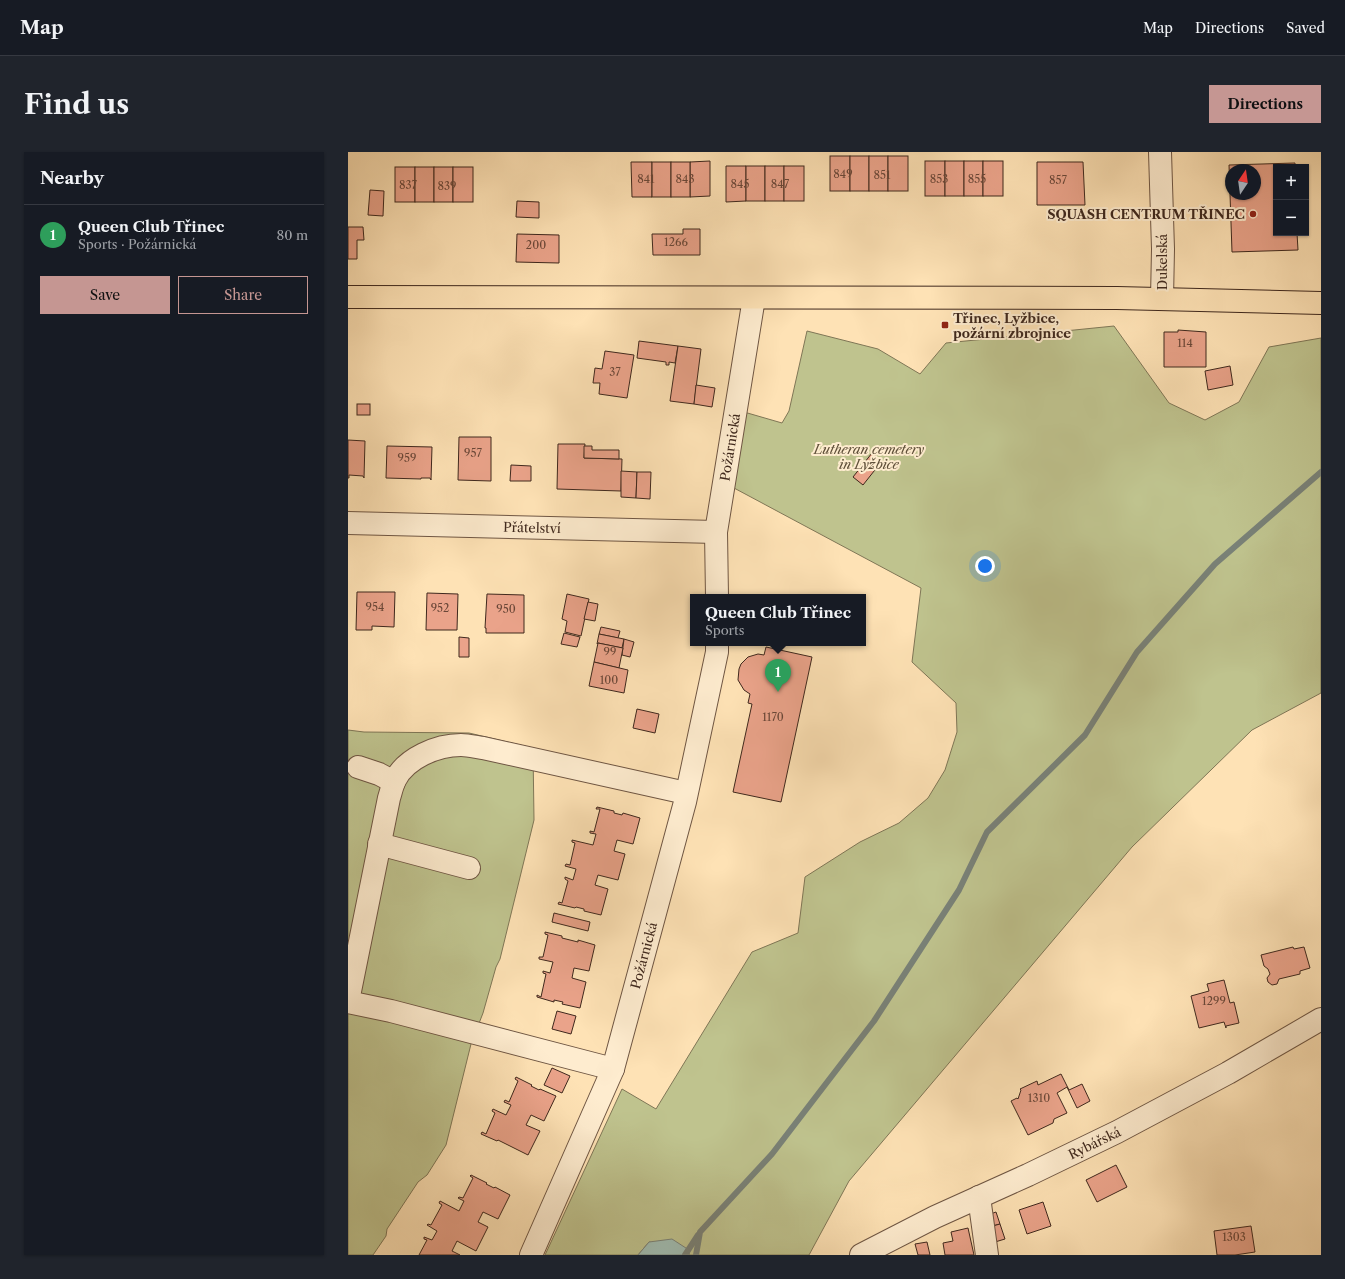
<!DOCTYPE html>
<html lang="en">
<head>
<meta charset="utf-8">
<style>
	:root { --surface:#171b24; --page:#20242c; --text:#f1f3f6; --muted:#9ea1a6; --line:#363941; --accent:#c59692 }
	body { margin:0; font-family:"Libre Caslon Text",serif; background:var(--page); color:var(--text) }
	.controls { position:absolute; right:12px; top:12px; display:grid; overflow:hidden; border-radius:0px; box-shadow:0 1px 3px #0004 }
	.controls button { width:36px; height:36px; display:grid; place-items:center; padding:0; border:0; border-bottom:1px solid var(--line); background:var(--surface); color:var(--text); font:20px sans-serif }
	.compass { position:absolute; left:877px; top:12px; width:36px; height:36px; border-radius:50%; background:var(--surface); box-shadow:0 1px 3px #0004; rotate:13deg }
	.you { position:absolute; left:637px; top:414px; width:14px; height:14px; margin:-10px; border:3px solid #fff; border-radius:50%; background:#1a73e8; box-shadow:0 0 0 6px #1a73e833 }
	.badge { display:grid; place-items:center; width:26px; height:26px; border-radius:50%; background:var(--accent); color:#fff; font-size:13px; font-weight:700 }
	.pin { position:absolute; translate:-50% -33px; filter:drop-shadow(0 1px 2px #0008) }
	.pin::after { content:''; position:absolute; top:21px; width:14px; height:12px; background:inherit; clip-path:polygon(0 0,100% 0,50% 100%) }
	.popup { position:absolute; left:342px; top:442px; width:176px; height:52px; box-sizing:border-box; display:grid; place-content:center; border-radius:0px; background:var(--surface); filter:drop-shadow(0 1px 3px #0005); font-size:13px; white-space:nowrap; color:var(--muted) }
	.popup b { font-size:15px; color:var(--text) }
	.popup::after { content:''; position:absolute; left:50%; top:100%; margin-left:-8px; border:8px solid transparent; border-top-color:var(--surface) }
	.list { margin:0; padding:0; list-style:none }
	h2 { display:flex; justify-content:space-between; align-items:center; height:52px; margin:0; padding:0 16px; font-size:17px }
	h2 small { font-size:13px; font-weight:400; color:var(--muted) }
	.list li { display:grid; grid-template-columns:26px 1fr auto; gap:12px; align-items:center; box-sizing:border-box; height:60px; padding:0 16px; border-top:1px solid var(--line) }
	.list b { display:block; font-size:15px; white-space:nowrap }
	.list p { margin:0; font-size:13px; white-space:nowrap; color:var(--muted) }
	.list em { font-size:13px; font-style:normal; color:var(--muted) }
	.actions { display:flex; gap:8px; padding:12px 16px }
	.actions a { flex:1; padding:9px 0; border:1px solid var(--accent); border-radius:0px; text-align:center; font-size:14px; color:var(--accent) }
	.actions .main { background:var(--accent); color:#111 }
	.map { position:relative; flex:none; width:973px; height:1103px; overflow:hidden; border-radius:0px }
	header { display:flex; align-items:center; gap:24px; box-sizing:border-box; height:56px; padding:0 20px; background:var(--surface); border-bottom:1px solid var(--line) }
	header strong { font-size:19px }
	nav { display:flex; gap:22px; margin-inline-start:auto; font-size:14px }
	.intro { display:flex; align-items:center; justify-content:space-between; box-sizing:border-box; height:96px; padding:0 24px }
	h1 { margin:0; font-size:28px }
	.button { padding:10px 18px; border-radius:0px; background:var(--accent); color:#111; font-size:14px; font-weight:700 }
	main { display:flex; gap:24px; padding:0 24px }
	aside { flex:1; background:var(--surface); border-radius:0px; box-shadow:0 1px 3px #0004 }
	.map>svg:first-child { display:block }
	.green { fill:#bfc38e; stroke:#7f7656 }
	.water { fill:#a0bdb3; stroke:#798177 }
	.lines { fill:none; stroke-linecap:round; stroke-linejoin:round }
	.stream { stroke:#798177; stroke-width:6 }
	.building { fill:#eaa38a; stroke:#3f281d; fill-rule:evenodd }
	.minor-casing { stroke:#6f5643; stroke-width:24 }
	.major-casing { stroke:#3f281d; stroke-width:24 }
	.minor { stroke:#feeccf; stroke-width:22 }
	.major { stroke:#fee2b5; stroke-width:22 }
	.poi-dot { fill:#8f2418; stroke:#feeccf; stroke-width:1.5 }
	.labels { text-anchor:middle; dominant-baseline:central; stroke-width:4; stroke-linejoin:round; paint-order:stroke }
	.number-label { font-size:11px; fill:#6a4738 }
	.poi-label { font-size:13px; font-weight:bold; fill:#3f281d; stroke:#feeccf; text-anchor:end }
	.street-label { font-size:13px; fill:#3f281d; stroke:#feeccf }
	.park-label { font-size:13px; font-style:italic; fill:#5f4f39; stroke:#feeccf }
</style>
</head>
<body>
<header>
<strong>Map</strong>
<nav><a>Map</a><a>Directions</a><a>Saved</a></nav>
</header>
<div class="intro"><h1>Find us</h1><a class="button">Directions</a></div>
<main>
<aside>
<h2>Nearby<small></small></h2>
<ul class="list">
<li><span class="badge" style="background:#2e9e5b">1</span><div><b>Queen Club Třinec</b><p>Sports · Požárnická</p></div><em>80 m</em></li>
</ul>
<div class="actions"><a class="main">Save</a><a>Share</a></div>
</aside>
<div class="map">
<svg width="973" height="1103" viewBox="0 0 973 1103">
	<rect width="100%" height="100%" fill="#fee2b5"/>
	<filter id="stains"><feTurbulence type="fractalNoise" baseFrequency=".005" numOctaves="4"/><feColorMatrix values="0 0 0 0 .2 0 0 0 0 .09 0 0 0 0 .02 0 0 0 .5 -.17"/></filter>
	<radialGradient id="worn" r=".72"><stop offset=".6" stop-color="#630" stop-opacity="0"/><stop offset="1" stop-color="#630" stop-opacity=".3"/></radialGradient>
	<g class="green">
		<path d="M766,174L821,251L857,268L891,250L921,195L973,186V541L904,578L784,695L501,1029L461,1103H341V1098L301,1090L290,1103H197L274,937L308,957L404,800L450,781L457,725L512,690L551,671L580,646L597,618L609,580L608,551L564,510L573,436L386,336L396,260L434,271L441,259L459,179L530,197L572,222L598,191Z"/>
		<path d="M0,578L16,580L121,581L185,596L186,668L152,807L148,815L135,861L123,892L98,993L79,1023L70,1030L39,1077L38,1084L25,1103H0Z"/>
	</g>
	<path class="water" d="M324,1087L341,1098V1103H290L301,1090Z"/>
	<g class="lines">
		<g class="stream">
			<path d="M337,1103L350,1083"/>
			<path d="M348,1103L352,1080L424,1002L526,869L611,738L639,680L737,583L789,500L867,412L973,320"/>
		</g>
	</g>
	<g class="building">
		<rect x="482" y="4" width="20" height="35"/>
		<rect x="502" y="4" width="19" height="35"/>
		<rect x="521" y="4" width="19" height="35"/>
		<rect x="540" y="4" width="20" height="35"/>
		<path d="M362,9V44L342,45V10Z"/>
		<rect x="577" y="9" width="20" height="35"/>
		<rect x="597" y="9" width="19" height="35"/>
		<rect x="616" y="9" width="19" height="35"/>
		<rect x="635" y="9" width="20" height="35"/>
		<path d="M283,10H304V45H284Z"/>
		<rect x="304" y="10" width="19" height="35"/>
		<rect x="323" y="10" width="19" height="35"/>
		<path d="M689,10H735L737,53H689Z"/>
		<path d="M947,11V15H928V81H949L950,98L884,100L881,13ZM883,18H907V42H883Z"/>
		<path d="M378,14H398V49L378,50Z"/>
		<rect x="398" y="14" width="19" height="35"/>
		<rect x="417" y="14" width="19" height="35"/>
		<rect x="436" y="14" width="20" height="35"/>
		<rect x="47" y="15" width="20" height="35"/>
		<rect x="67" y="15" width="19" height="35"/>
		<rect x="86" y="15" width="19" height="35"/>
		<rect x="105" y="15" width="20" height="35"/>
		<path d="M22,38L36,39L35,64L20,63Z"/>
		<path d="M169,49L191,50V66L168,65Z"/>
		<path d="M0,75H15L16,88H9V107H0Z"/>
		<path d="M335,77H352V103H305L304,82H335Z"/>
		<path d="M169,82L211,83V111L168,110Z"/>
		<path d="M830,178L858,180V215H816V180H830Z"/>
		<path d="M291,189L330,194L327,211L321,210V213H318V210L289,206Z"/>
		<path d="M330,194L353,197L346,252L322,249Z"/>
		<path d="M257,199L286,203L279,246L251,242L252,231H245L247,216L254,217Z"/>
		<path d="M882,214L885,233L860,238L857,219Z"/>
		<path d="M348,233L367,236L364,255L346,252Z"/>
		<rect x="9" y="252" width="13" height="11"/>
		<path d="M111,285H143V329L110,328Z"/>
		<path d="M0,288L17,289L16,326L15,324L1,323V326H0Z"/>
		<path d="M210,292H237L236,306L274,307L273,339L209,337Z"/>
		<path d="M39,294L84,295L83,328L82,326H73V327L38,326Z"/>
		<path d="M236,294H244V298H271V307L236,306Z"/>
		<path d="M524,301L534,309L515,333L505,325Z"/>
		<path d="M163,313L183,314V329H162Z"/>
		<path d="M273,319L289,320L288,346L273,345Z"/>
		<path d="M289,320H303L302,347L288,346Z"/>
		<path d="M9,440H47L46,475L24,474V478H8Z"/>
		<path d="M79,441L110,442L109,478H78Z"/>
		<path d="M139,442L176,443V481H138V476H137Z"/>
		<path d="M219,442L241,447L233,484L217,480L219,469L214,467Z"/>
		<path d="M240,450L250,452L247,469L236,467Z"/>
		<path d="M253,475L272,479L270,486L251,482Z"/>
		<path d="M216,481L232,485L229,495L213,492Z"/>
		<path d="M251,482L276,487L274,496L250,491L249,492Z"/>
		<path d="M111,485L121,486V505H111Z"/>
		<path d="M276,487L286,490L282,505L274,503Z"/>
		<path d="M250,491L275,496L271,516L246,510Z"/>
		<path d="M418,495L464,505L433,650L385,640L404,552L400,551L402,542L396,538L390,528L391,517L393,512L400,505L410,502L416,503Z"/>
		<path d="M246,510L280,518L276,541L241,534Z"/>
		<path d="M289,557L311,562L307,581L285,576Z"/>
		<path d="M249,655L266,659V661L274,663L275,661L292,666L285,692L269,688L266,699L277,702L270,728L250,723L247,733L260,737L253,763L236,759V757L228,755L227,756L210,752L211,750L214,751L220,729L217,727V725L225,728L228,717L217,714L218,712L222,713L227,691L224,690V688L245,693L248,682L242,681V679L246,680L252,657H248Z"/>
		<path d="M206,761L242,770L240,779L204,770Z"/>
		<path d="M197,780L214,784V786L230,790V788L247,793L241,819L226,816L224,826L238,830L232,856L214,852L215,850L206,848V850L189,845V843L193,845L198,822L195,821V819L202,821L205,810L191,807V805H195L200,783L197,782Z"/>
		<path d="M945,795L946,797L956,795L962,816L952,819V822L931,827L929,832L924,833L920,830L919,826L922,822L920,817L916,814L913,803Z"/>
		<path d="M876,828L882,851L886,850L891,871L878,874V876L876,870L851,876L843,844L861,839L859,832Z"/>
		<path d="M209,859L228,864L223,882L204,877Z"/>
		<path d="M204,916L222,924L214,941L196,933Z"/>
		<path d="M713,922L721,938L734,932L742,949L729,956L719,935L709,941L719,961L706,967L705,971L680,983L663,949L669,946L670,947L673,938L672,937L689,929L690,933Z"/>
		<path d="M168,925L184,933L183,934L191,938L192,937L208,944L196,969L183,963L178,973L192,979L180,1003L150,988L149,989L133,982L134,980L138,982L147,961L144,959L145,957L158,963L163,953L156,950L157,948L161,950L170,929L167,927Z"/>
		<path d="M768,1013L779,1035L749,1050L738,1028Z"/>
		<path d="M123,1023L139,1031L138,1032L146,1036L147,1035L162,1043L150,1067L135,1060L130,1070L140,1075L128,1099L109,1089L104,1099L112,1103H71L79,1088L76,1087V1085L84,1088L89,1079L79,1073L80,1072L83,1073L94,1053L91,1051L92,1049L111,1059L116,1049L110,1046L111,1045L115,1046L125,1026L122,1024Z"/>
		<path d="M695,1050L703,1074L679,1082L671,1058Z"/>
		<path d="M648,1060L652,1072L641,1075L637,1064Z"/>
		<path d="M652,1072L657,1087L647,1090L641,1075Z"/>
		<path d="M903,1074L907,1100L887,1103H869L866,1079Z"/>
		<path d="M620,1076L626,1103H597L595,1091L605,1089L603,1080Z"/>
		<path d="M579,1090L582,1103H570L567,1092Z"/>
	</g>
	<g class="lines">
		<g class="minor-casing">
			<g id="minor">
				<path d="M812,0L815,97L814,147"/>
				<path id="s1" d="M0,371L368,380"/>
				<path id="s2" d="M369,445L368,380L406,146"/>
				<path d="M10,615L31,622L46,630"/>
				<path d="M31,692L121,716"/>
				<path d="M0,849L41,646C43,640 44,634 47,628C58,606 89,593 113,593C120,593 128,595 135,596L338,641"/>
				<path d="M0,850L43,859L265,917"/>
				<path d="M631,1045L639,1103"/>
				<path id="s3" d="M183,1103L265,917L337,650L369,500V491"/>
				<path id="s4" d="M513,1103L587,1065L680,1023L769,980L880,921L973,867"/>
			</g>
		</g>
		<g class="major-casing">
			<path id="major" d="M0,145L769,146L973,151"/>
		</g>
		<use href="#minor" class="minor"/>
		<use href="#major" class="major"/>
	</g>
	<g class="poi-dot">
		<circle cx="905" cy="62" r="4"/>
		<rect x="593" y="169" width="8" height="8" rx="2"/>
	</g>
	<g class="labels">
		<g class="number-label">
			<text x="495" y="22">849</text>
			<text x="534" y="23">851</text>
			<text x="298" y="27">841</text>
			<text x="337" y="27">843</text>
			<text x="591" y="27">853</text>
			<text x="629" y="27">855</text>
			<text x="710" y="28">857</text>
			<text x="392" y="32">845</text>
			<text x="432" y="32">847</text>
			<text x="60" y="33">837</text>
			<text x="99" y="34">839</text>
			<text x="328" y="90">1266</text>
			<text x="188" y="93">200</text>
			<text x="837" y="191">114</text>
			<text x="267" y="220">37</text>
			<text x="125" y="301">957</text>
			<text x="59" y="306">959</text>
			<text x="27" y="455">954</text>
			<text x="92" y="456">952</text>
			<text x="158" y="457">950</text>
			<text x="262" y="500">99</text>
			<text x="261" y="528">100</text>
			<text x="425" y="565">1170</text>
			<text x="866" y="849">1299</text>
			<text x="691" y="946">1310</text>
			<text x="886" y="1085">1303</text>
		</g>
		<g class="poi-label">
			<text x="897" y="62">SQUASH CENTRUM TŘINEC</text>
			<text x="605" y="166" text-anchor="start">Třinec, Lyžbice,<tspan x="605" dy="15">požární zbrojnice</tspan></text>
		</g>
		<g class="street-label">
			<text transform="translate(814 110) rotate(-90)">Dukelská</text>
			<text stroke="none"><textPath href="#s2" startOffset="151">Požárnická</textPath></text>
			<text stroke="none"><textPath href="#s1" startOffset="184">Přátelství</textPath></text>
			<text stroke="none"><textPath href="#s3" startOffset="321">Požárnická</textPath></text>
			<text stroke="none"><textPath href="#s4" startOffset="259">Rybářská</textPath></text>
		</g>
		<g class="park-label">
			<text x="521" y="297">Lutheran cemetery<tspan x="521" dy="15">in Lyžbice</tspan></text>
		</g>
	</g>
	<rect width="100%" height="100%" filter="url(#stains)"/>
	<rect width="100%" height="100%" fill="url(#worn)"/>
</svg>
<div class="controls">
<button>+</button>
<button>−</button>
</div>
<svg class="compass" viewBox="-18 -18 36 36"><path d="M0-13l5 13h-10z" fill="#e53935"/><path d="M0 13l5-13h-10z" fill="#9ea1a6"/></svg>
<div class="you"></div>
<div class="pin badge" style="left:430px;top:540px;background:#2e9e5b">1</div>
<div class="popup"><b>Queen Club Třinec</b>Sports</div>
</div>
</main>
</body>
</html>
